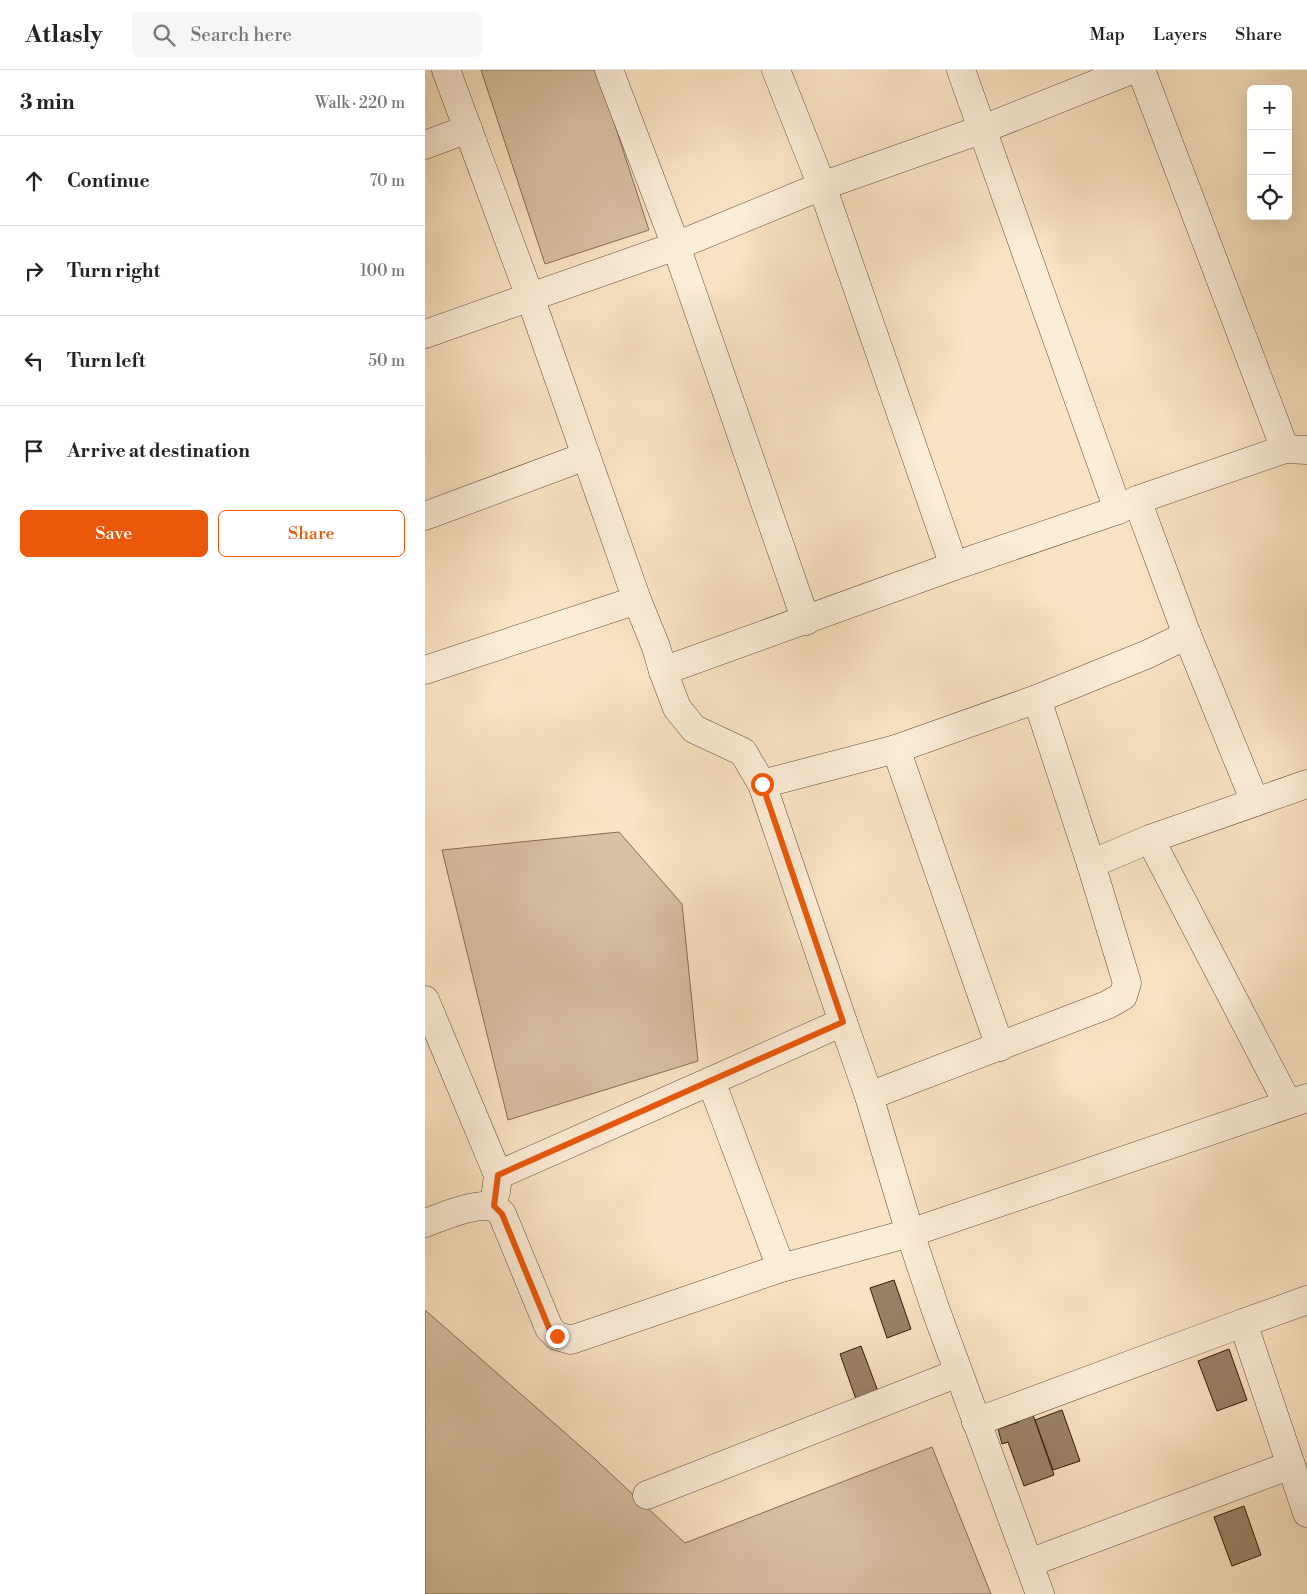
<!DOCTYPE html>
<html lang="en">
<head>
<meta charset="utf-8">
<style>
	:root { --surface:#fff; --page:#f6f6f6; --text:#222; --muted:#767676; --line:#e0e0e0; --accent:#ea580c }
	body { margin:0; font-family:"Libre Bodoni",serif; background:var(--page); color:var(--text) }
	.controls { position:absolute; right:15px; top:15px; display:grid; overflow:hidden; border-radius:8px; box-shadow:0 5px 20px #0002 }
	.controls button { width:45px; height:45px; display:grid; place-items:center; padding:0; border:0; border-bottom:1px solid var(--line); background:var(--surface); color:var(--text); font:25px sans-serif }
	.stop { position:absolute; width:15px; height:15px; margin:-11px; border:4px solid #ea580c; border-radius:50%; background:#fff }
	.stop.end { background:#ea580c; border-color:#fff; box-shadow:0 1px 5px #0008 }
	.list { margin:0; padding:0; list-style:none }
	h2 { display:flex; justify-content:space-between; align-items:center; height:65px; margin:0; padding:0 20px; font-size:21px }
	h2 small { font-size:16px; font-weight:400; color:var(--muted) }
	.list li { display:grid; grid-template-columns:32px 1fr auto; gap:15px; align-items:center; box-sizing:border-box; height:90px; padding:0 20px; border-top:1px solid var(--line) }
	.list b { display:block; font-size:19px; white-space:nowrap }
	.list em { font-size:16px; font-style:normal; color:var(--muted) }
	.actions { display:flex; gap:10px; padding:15px 20px }
	.actions a { flex:1; padding:11px 0; border:1px solid var(--accent); border-radius:8px; text-align:center; font-size:18px; color:var(--accent) }
	.actions .main { background:var(--accent); color:#fff }
	.icon { flex:none; width:28px; height:28px; fill:none; stroke:currentColor; stroke-width:2; stroke-linecap:round; stroke-linejoin:round }
	.map { position:relative; flex:none; width:882px; height:1524px; overflow:hidden }
	header { display:flex; align-items:center; gap:30px; box-sizing:border-box; height:70px; padding:0 25px; background:var(--surface); border-bottom:1px solid var(--line) }
	header strong { font-size:24px }
	nav { display:flex; gap:28px; margin-inline-start:auto; font-size:18px }
	.search { width:350px; height:45px; background:var(--page); display:flex; align-items:center; gap:12px; box-sizing:border-box; padding:0 18px; border-radius:8px; color:var(--muted); font-size:19px }
	main { display:flex }
	aside { flex:1; background:var(--surface) }
	.map>svg:first-child { display:block }
	.green { fill:#d8c0a2; stroke:#866b52 }
	.building { fill:#9a8166; stroke:#331603 }
	.lines { fill:none; stroke-linecap:round; stroke-linejoin:round }
	.minor-casing { stroke:#654933; stroke-width:29 }
	.minor { stroke:#fcedd7; stroke-width:28 }
	.route { stroke:#ea580c; stroke-width:6 }
</style>
</head>
<body>
<header>
<strong>Atlasly</strong>
<div class="search"><svg class="icon" aria-label="search" viewBox="0 0 24 24"><circle cx="10" cy="10" r="6"/><path d="M15 15l6 6"/></svg>Search here</div>
<nav><a>Map</a><a>Layers</a><a>Share</a></nav>
</header>
<main>
<aside>
<h2>3 min<small>Walk · 220 m</small></h2>
<ul class="list">
<li><svg class="icon" aria-label="ahead" viewBox="0 0 24 24"><path d="M12 20V5M6 11l6-6 6 6"/></svg><div><b>Continue</b></div><em>70 m</em></li>
<li><svg class="icon" aria-label="right" viewBox="0 0 24 24"><path d="M7 20v-9h11M14 6l5 5-5 5"/></svg><div><b>Turn right</b></div><em>100 m</em></li>
<li><svg class="icon" aria-label="left" viewBox="0 0 24 24"><path d="M17 20v-9H6M10 6l-5 5 5 5"/></svg><div><b>Turn left</b></div><em>50 m</em></li>
<li><svg class="icon" aria-label="arrive" viewBox="0 0 24 24"><path d="M6 21V4h12l-3 4 3 4H6"/></svg><div><b>Arrive at destination</b></div></li>
</ul>
<div class="actions"><a class="main">Save</a><a>Share</a></div>
</aside>
<div class="map">
<svg width="882" height="1524" viewBox="0 0 882 1524">
	<rect width="100%" height="100%" fill="#fae3c2"/>
	<filter id="stains"><feTurbulence type="fractalNoise" baseFrequency=".004" numOctaves="4"/><feColorMatrix values="0 0 0 0 .2 0 0 0 0 .09 0 0 0 0 .02 0 0 0 .5 -.17"/></filter>
	<radialGradient id="worn" r=".72"><stop offset=".6" stop-color="#630" stop-opacity="0"/><stop offset="1" stop-color="#630" stop-opacity=".3"/></radialGradient>
	<g class="green">
		<path d="M56,0H172L224,160L120,194Z"/>
		<path d="M194,762L257,834L273,991L83,1050L17,780Z"/>
		<path d="M0,1240L171,1390L260,1473L507,1377L566,1524H0Z"/>
	</g>
	<g class="building">
		<path d="M469,1210L486,1259L462,1268L445,1218Z"/>
		<path d="M436,1276L454,1324L432,1332L415,1284Z"/>
		<path d="M804,1279L822,1330L792,1341L773,1291Z"/>
		<path d="M637,1340L655,1391L628,1400L610,1350Z"/>
		<path d="M607,1342L629,1405L599,1416L583,1372L577,1374L573,1359L594,1352L592,1347Z"/>
		<path d="M819,1436L836,1485L807,1496L789,1447Z"/>
	</g>
	<g class="lines">
		<g class="minor-casing">
			<g id="minor">
				<path d="M21,0L105,227L212,530L231,577L238,601L252,638L269,659L318,682L337,714L418,952"/>
				<path d="M184,0L251,176L381,551"/>
				<path d="M351,0L397,116L529,496"/>
				<path d="M536,0L693,440"/>
				<path d="M716,0L860,379"/>
				<path d="M0,75L43,59"/>
				<path d="M0,264L251,176L397,116L558,59L706,0"/>
				<path d="M712,430L762,565L830,732"/>
				<path d="M0,446L161,386"/>
				<path d="M0,600L212,530"/>
				<path d="M238,601L529,496L693,440L712,430L860,379L882,380"/>
				<path d="M471,679L575,977"/>
				<path d="M337,714L471,679L612,629L723,584L762,565"/>
				<path d="M725,769L863,1034"/>
				<path d="M666,794L725,769L882,714"/>
				<path d="M0,930L73,1105L71,1122"/>
				<path d="M286,1011L418,952L444,1026L485,1163L510,1238L615,1524"/>
				<path d="M444,1026L682,935L698,926L702,913L666,794L612,629"/>
				<path d="M73,1105L286,1011L356,1198"/>
				<path d="M0,1153C22,1145 46,1134 69,1136L77,1144L124,1258L132,1266L146,1270L356,1198L485,1163L882,1028"/>
				<path d="M882,1230L818,1253L882,1443"/>
				<path d="M551,1352L818,1253"/>
				<path d="M222,1425L533,1303"/>
				<path d="M604,1493L866,1395"/>
			</g>
		</g>
		<use href="#minor" class="minor"/>
	</g>
	<g class="lines">
		<path class="route" d="M132,1266L124,1258L77,1144L69,1136L73,1105L418,952L337,714"/>
	</g>
	<rect width="100%" height="100%" filter="url(#stains)"/>
	<rect width="100%" height="100%" fill="url(#worn)"/>
</svg>
<div class="controls">
<button>+</button>
<button>−</button>
<button><svg class="icon" aria-label="locate" viewBox="0 0 24 24"><circle cx="12" cy="12" r="6"/><path d="M12 2v4M12 18v4M2 12h4M18 12h4"/></svg></button>
</div>
<div class="stop" style="left:337px;top:714px"></div>
<div class="stop end" style="left:132px;top:1266px"></div>
</div>
</main>
</body>
</html>
